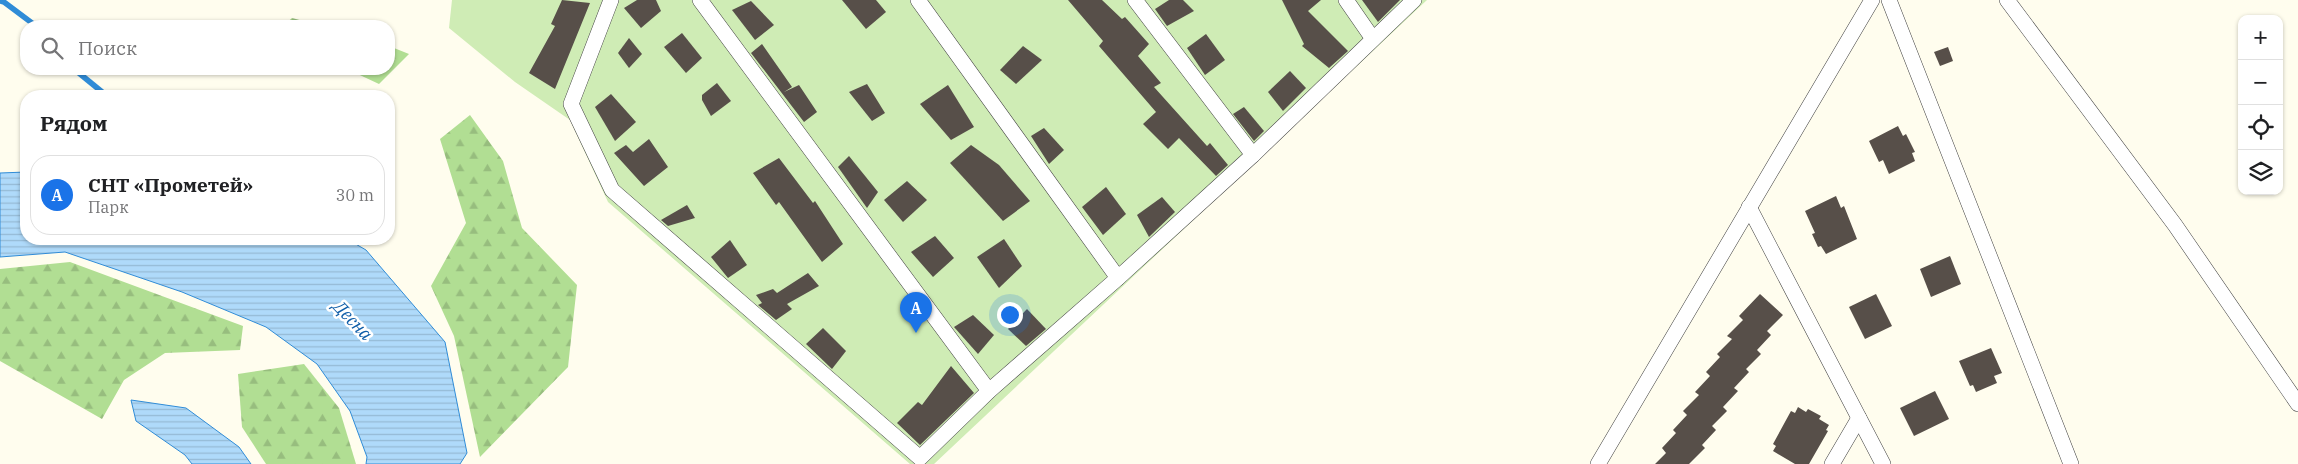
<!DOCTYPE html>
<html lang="ru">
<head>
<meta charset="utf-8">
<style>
	:root { --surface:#fff; --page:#f2f2f2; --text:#202124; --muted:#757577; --line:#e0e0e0; --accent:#1a73e8 }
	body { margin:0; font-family:"IBM Plex Serif",serif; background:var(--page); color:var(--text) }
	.controls { position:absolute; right:15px; top:15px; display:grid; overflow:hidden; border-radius:10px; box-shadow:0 1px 4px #0004 }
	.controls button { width:45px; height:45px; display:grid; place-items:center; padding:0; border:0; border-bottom:1px solid var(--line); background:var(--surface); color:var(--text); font:25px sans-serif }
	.you { position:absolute; left:1009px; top:314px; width:18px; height:18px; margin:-12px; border:4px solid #fff; border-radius:50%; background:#1a73e8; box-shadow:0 0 0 8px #1a73e833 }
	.badge { display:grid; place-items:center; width:32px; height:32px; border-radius:50%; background:var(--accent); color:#fff; font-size:16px; font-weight:700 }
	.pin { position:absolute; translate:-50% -41px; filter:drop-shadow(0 1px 2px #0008) }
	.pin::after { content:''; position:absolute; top:26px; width:18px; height:15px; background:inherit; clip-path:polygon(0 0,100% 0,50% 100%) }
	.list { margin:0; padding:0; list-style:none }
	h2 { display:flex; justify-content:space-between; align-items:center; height:65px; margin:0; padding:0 20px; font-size:21px }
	h2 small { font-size:16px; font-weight:400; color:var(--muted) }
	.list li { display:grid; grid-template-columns:32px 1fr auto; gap:15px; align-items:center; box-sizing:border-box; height:80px; margin:0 10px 10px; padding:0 10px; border:1px solid var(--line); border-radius:20px }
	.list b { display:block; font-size:19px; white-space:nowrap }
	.list p { margin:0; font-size:16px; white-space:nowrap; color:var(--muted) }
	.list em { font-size:16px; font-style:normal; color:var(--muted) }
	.icon { flex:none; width:28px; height:28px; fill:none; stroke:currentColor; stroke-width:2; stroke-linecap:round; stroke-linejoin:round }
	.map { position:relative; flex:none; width:2298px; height:464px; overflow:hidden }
	.search { position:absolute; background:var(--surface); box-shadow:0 1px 4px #0004; left:20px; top:20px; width:375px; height:55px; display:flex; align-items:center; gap:12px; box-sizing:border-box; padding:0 18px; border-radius:20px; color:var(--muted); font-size:19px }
	.panel { position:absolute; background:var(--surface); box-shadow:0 1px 4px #0004; left:20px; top:90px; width:375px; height:155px; border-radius:20px }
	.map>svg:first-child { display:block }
	.forest { fill:url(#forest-firs) }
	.park { fill:#cfecb5 }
	.water { fill:url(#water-rules); stroke:#308cd7 }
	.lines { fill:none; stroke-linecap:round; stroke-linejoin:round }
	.stream { stroke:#308cd7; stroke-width:5.5 }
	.building { fill:#574f49 }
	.street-casing { stroke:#414141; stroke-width:16 }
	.street { stroke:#fff; stroke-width:15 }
	.labels { text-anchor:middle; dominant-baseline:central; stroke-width:5; stroke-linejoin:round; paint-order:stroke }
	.water-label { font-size:18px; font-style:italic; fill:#0e5da8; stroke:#fff }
</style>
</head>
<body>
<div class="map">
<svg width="2298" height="464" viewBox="0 0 2298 464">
	<defs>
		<pattern id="forest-firs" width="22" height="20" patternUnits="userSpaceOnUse" patternTransform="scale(1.25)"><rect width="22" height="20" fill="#b1de93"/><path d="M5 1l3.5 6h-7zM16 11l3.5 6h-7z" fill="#97bd7e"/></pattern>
		<pattern id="water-rules" width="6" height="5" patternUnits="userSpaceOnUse" patternTransform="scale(1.25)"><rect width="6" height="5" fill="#afdafa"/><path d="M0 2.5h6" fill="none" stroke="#95bad5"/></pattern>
	</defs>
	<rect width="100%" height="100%" fill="#fffdee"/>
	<g class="forest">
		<path d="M292,18L323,26H283Z"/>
		<path d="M389,46L409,54L379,84L347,69H389Z"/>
		<path d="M470,115L503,161L522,228L577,285L568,367L480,457L454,336L431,286L466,223L440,139Z"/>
		<path d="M70,262L243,326L240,350L165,353L124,380L102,419L0,361V269Z"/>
		<path d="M304,364L339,408L356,464H266L242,427L238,374Z"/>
	</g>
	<path class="park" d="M452,0H1427L934,464H910L608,202L570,120L515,82L449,28Z"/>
	<g class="water">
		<path d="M26,172V239H347L366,250L445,342L467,453L460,464H366L367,457L350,411L317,364L266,327L182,292L65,252L0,257V173Z"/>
		<path d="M131,400L186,408L239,447L251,464H192L185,455L136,421Z"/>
	</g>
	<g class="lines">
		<g class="stream">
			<path d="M0,1L4,2L36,26"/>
			<path d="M74,69L107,96"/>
		</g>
	</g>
	<g class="building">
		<path d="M562,0L590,3L555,89L529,73L555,26L551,24Z"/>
		<path d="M637,0H656L661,11L641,28L624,8Z"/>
		<path d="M842,0H876L886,12L866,29Z"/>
		<path d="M1068,0H1102L1122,19L1125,17L1149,44L1138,56L1161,83L1154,87L1207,146L1210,143L1228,165L1216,176L1179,138L1168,149L1143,124L1156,112L1099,46L1103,41Z"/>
		<path d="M1169,0H1183L1194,11L1167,26L1155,9Z"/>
		<path d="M1282,0H1321L1308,11L1348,51L1329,68L1302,46L1304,44Z"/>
		<path d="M1362,0H1400L1378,22Z"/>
		<path d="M751,1L774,25L755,40L732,10Z"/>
		<path d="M682,33L702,58L686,73L664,47Z"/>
		<path d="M1206,34L1225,60L1205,75L1187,48Z"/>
		<path d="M629,38L642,54L629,68L618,53Z"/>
		<path d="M762,44L792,87L784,92L799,85L817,112L804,122L751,53Z"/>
		<path d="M1023,46L1042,60L1016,84L1000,70Z"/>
		<path d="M1948,47L1953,61L1940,66L1934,52Z"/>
		<path d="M1290,71L1306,88L1283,111L1268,92Z"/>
		<path d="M717,83L731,101L711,116L702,100V95Z"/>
		<path d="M867,84L885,113L872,121L849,92Z"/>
		<path d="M948,85L974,127L951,140L920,104Z"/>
		<path d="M611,94L636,122L615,141L595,107Z"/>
		<path d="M1244,107L1264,131L1254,141L1233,114Z"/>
		<path d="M1898,126L1903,136L1906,134L1915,152L1912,153L1915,161L1889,174L1883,160L1879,162L1869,141Z"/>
		<path d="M1044,128L1064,150L1049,164L1031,136Z"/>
		<path d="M649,139L668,167L644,186L614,153L626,145L633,152Z"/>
		<path d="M971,145L999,165L1030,201L1003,221L950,163Z"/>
		<path d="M849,156L878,192L867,208L838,167Z"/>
		<path d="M779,158L813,203L815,201L843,244L822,262L779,202L776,205L753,173Z"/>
		<path d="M907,181L927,200L903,222L884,200Z"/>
		<path d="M1106,187L1126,214L1103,235L1082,207Z"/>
		<path d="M1836,196L1841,208L1844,206L1857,239L1826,254L1821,246L1818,247L1812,234L1815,233L1805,211Z"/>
		<path d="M1162,197L1175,212L1149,237L1137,215Z"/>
		<path d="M687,205L695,218L668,226L661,220Z"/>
		<path d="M935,236L954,258L933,277L911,252Z"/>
		<path d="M1004,239L1022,266L999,288L977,257Z"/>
		<path d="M730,240L747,265L728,278L711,257Z"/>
		<path d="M1950,256L1961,284L1931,297L1920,269Z"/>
		<path d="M808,273L819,286L787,304L792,309L776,320L758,305L762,303L756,295L773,289L777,293Z"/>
		<path d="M1760,294L1783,315L1767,331L1771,335L1757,350L1761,354L1746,369L1749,372L1734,388L1738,391L1723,407L1727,411L1712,426L1716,430L1702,445L1705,448L1689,464H1655L1666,453L1662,448L1676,433L1673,430L1687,415L1683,411L1699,395L1695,392L1710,376L1706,372L1720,357L1717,354L1732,339L1727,336L1743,320L1739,316Z"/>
		<path d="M1876,294L1892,326L1865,339L1849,307Z"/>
		<path d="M1027,309L1046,329L1026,346L1008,329Z"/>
		<path d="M973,315L994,335L978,354L954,327Z"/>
		<path d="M823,328L846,351L832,369L806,344Z"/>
		<path d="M1991,348L2002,373L1994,376L1997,383L1976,392L1973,385L1970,386L1959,361Z"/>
		<path d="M951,366L974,393L920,445L897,423L918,402L922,405Z"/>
		<path d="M1935,391L1949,419L1914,436L1900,408Z"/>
		<path d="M1798,407L1806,412L1808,409L1821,416L1819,419L1829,425L1826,430L1828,431L1809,464H1795L1773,451L1776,446L1773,444L1791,411L1795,413Z"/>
	</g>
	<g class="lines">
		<g class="street-casing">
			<g id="street">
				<path d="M611,0L571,104L612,190L920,458L989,391L1118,278L1253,155L1414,0"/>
				<path d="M700,0L989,391"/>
				<path d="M918,0L1118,278"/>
				<path d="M1135,0L1253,155"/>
				<path d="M1346,0L1373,39"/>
				<path d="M1889,0L2071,464"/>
				<path d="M2007,0L2175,225L2298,404"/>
				<path d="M1749,207L1883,464"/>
				<path d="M1598,464L1872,0"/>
				<path d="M1832,464L1859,418"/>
			</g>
		</g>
		<use href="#street" class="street"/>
	</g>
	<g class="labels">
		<g class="water-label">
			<text transform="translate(353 320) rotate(46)">Десна</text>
		</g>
	</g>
</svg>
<div class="controls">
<button>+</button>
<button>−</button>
<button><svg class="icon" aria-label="locate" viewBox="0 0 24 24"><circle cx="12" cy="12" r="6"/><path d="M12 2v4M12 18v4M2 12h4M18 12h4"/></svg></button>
<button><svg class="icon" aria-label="layers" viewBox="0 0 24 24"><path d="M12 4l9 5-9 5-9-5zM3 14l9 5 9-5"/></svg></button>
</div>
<div class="you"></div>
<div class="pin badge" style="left:916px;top:333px">A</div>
<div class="search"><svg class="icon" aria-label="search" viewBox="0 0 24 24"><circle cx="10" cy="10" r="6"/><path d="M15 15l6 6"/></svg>Поиск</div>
<section class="panel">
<h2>Рядом<small></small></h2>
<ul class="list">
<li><span class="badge">A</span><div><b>СНТ «Прометей»</b><p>Парк</p></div><em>30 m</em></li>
</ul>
</section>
</div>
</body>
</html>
